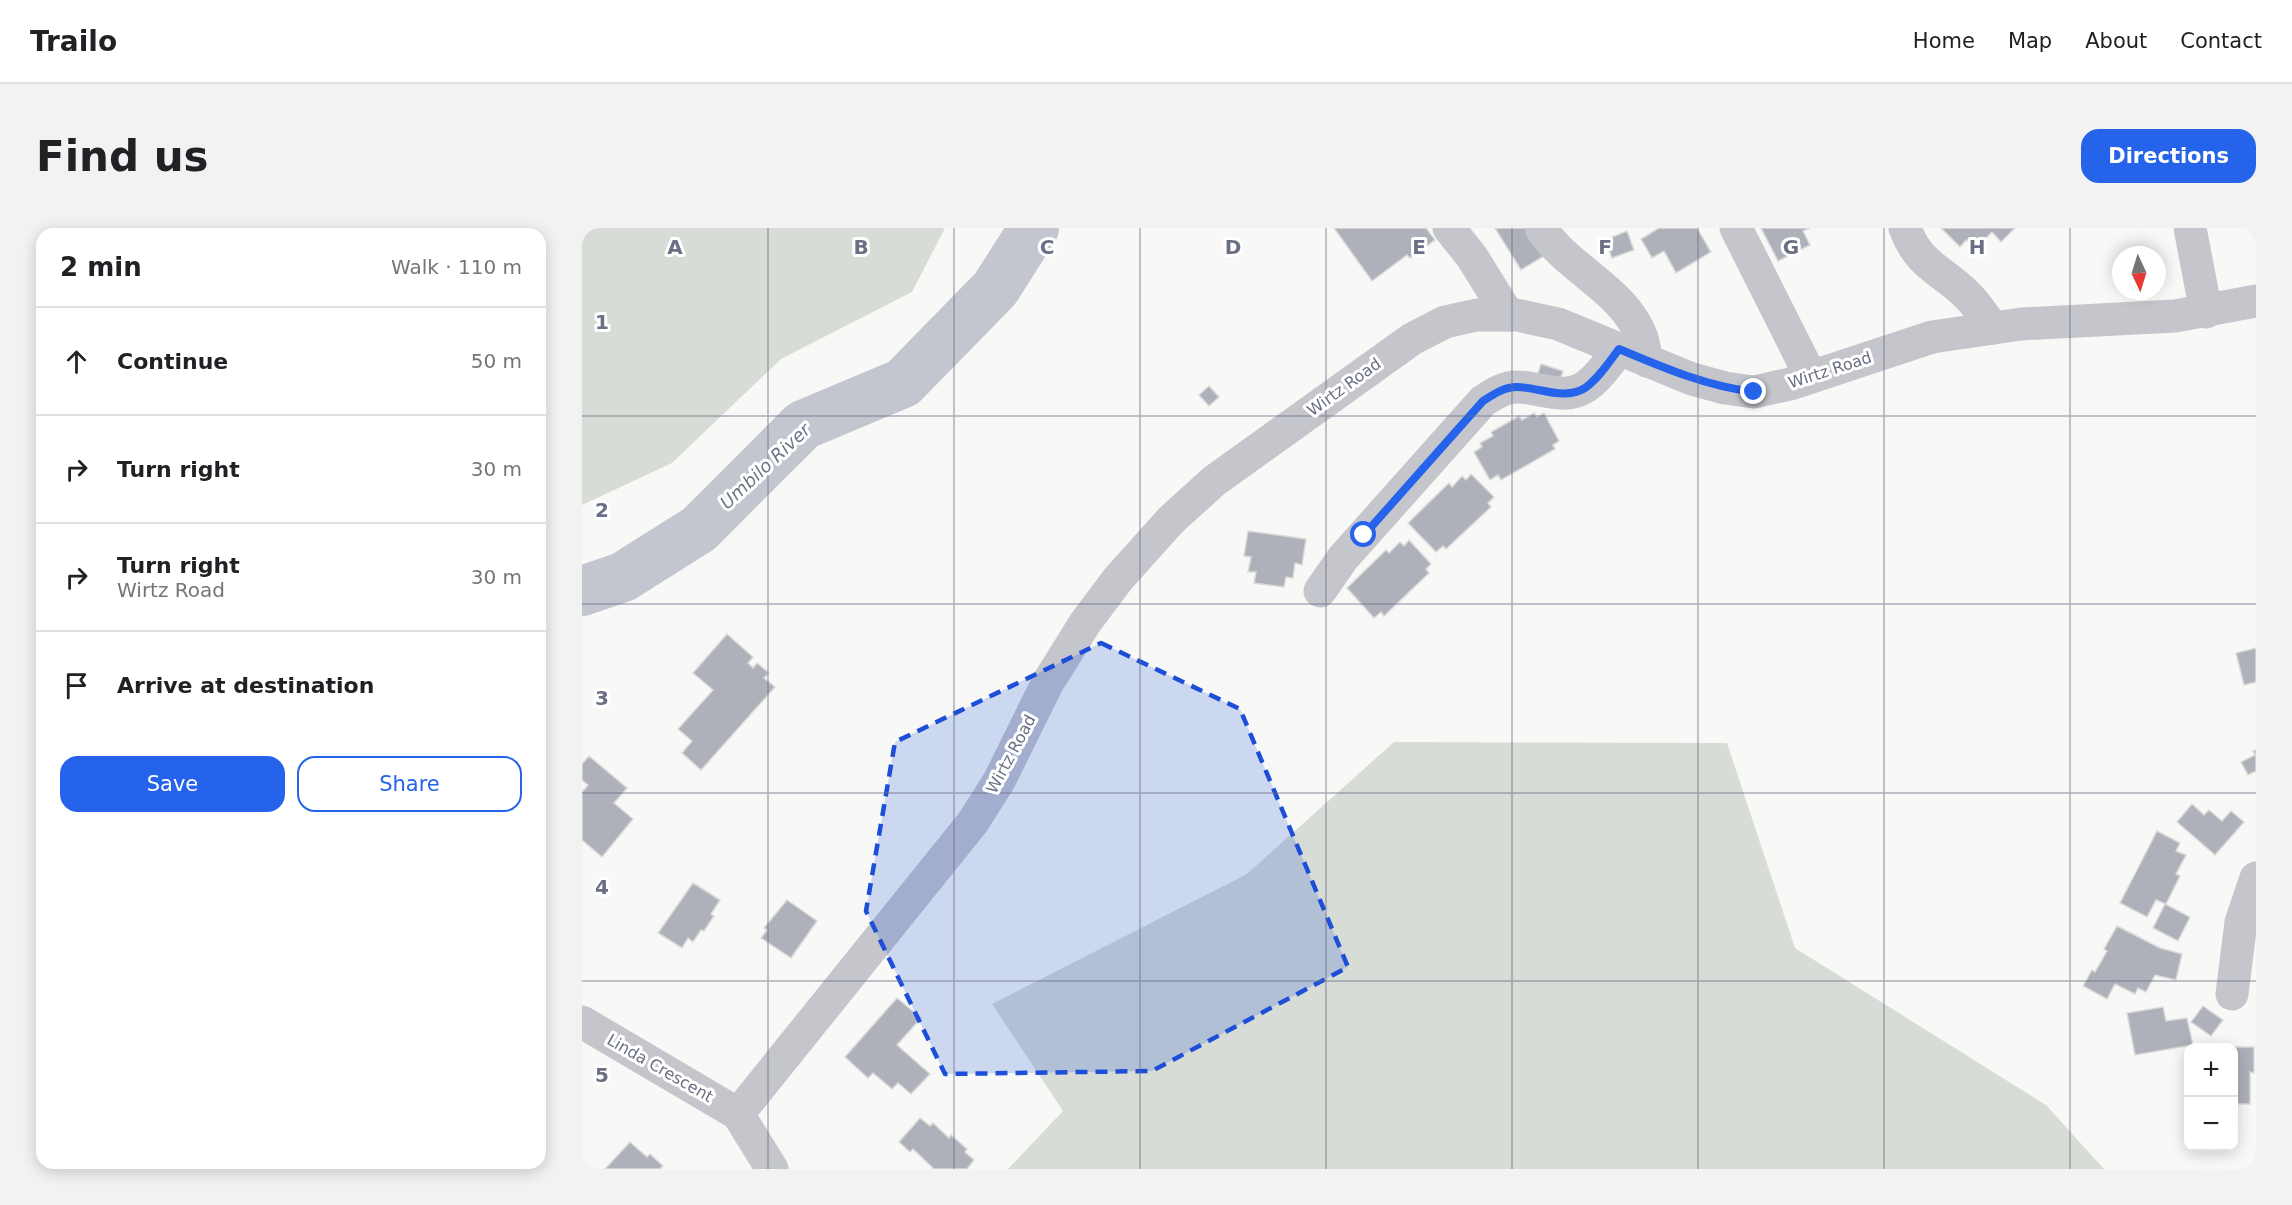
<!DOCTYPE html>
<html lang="en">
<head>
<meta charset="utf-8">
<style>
	:root { --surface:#fff; --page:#f2f2f2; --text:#202124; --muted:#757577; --line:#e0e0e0; --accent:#2563eb }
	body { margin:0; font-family:"DejaVu Sans",sans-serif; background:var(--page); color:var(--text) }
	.controls { position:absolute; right:18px; bottom:18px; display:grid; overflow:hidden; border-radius:12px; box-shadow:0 3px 15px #0003 }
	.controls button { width:54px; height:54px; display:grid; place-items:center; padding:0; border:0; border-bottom:2px solid var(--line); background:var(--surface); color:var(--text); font:30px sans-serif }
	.compass { position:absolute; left:1530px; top:18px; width:54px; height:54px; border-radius:50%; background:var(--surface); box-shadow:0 3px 15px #0003; rotate:176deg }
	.stop { position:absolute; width:18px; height:18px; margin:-14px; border:4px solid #2563eb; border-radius:50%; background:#fff }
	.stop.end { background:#2563eb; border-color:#fff; box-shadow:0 2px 6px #0008 }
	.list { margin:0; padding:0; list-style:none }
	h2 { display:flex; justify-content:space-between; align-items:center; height:78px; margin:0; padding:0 24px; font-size:26px }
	h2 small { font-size:20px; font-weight:400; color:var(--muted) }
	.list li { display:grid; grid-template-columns:39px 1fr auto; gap:18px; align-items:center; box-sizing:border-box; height:108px; padding:0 24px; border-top:2px solid var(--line) }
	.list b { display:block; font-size:22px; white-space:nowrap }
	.list p { margin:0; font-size:20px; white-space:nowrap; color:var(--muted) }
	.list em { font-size:20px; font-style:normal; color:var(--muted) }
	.actions { display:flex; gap:12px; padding:18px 24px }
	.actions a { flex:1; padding:14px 0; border:2px solid var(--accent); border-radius:18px; text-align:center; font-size:21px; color:var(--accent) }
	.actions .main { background:var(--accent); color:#fff }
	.icon { flex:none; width:33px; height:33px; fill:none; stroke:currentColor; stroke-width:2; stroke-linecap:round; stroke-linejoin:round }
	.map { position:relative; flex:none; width:1674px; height:941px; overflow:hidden; border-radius:18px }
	header { display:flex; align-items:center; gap:36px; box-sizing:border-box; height:84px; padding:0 30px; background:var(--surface); border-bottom:2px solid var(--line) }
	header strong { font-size:28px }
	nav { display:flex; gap:33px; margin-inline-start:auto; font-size:21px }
	.intro { display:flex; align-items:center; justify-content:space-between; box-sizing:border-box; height:144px; padding:0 36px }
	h1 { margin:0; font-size:42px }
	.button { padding:15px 27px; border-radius:18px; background:var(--accent); color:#fff; font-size:21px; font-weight:700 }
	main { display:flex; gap:36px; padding:0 36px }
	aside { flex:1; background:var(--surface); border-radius:18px; box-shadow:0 3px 15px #0003 }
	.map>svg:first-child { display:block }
	.green { fill:#d7ddd6 }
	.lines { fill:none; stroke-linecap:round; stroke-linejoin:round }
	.river { stroke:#c3c6ce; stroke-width:50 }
	.building { fill:#afb1ba; stroke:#dadbd9; stroke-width:1.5 }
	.minor { stroke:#c5c6cc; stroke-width:33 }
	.route { stroke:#2563eb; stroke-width:8 }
	.marked { fill:#1d4ed8; fill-opacity:0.2; stroke:#1d4ed8; stroke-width:4.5; stroke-dasharray:12 8; stroke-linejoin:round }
	.grid { fill:none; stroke:#6b6f85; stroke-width:1.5; stroke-opacity:0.55 }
	.labels { text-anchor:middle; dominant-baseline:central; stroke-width:6; stroke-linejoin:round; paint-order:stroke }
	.street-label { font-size:16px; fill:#6b6f85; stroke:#fff }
	.water-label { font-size:18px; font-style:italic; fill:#6c7487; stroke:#fff }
	.grid-label { font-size:20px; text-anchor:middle; font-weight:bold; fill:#6b6f85; stroke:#fff; stroke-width:6; stroke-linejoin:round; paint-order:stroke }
</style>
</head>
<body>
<header>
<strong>Trailo</strong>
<nav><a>Home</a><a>Map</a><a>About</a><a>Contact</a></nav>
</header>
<div class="intro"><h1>Find us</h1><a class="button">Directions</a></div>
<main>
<aside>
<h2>2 min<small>Walk · 110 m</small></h2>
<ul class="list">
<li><svg class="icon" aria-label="ahead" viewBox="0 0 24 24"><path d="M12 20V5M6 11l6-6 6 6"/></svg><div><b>Continue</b></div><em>50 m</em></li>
<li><svg class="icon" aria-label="right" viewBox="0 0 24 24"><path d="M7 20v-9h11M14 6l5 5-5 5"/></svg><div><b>Turn right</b></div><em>30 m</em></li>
<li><svg class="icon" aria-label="right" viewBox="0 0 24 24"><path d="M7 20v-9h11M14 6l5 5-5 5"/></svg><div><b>Turn right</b><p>Wirtz Road</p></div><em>30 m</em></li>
<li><svg class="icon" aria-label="arrive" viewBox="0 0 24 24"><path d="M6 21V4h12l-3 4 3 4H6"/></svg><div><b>Arrive at destination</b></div></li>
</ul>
<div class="actions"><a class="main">Save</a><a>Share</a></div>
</aside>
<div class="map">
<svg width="1674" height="941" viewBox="0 0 1674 941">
	<rect width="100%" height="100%" fill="#f8f9f7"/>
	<g class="green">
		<path d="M0,0H363L330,64L199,131L90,235L0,277Z"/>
		<path d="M812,514L1145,515L1213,720L1464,877L1522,941H426L481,883L410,776L665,646Z"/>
	</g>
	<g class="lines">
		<path class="river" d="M0,363L41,349L117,301L221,197L321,155L413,61L452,0"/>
	</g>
	<g class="building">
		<path d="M752,0H844L853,12L828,30L825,27L790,53Z"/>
		<path d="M913,0H956L970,23L939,42Z"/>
		<path d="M1077,0H1115L1129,24L1094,45L1082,23L1070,30L1059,11Z"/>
		<path d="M1179,0H1228L1221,3L1228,17L1196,33Z"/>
		<path d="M1359,0H1433L1419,14L1410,4L1393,21L1384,12L1378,19Z"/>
		<path d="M1045,3L1052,22L1030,30L1023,12Z"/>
		<path d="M959,136L981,143L976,158L954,151Z"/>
		<path d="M627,158L637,169L627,178L617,167Z"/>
		<path d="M952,185L955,189L962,185L977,213L971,217L973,221L919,252L916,247L908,252L892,224L900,219L898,215L911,208L909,204L937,188L940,192Z"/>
		<path d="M889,246L912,269L906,275L909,279L864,321L861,318L854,324L826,295L867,255L870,259L880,248L884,252Z"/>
		<path d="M666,303L724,311L720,337L713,335L711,350L704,349L702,359L672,355L674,344H666L669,329L662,328Z"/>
		<path d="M827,312L849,336L844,341L847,345L802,388L799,384L792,390L765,360L804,322L807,325L818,314L822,318Z"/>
		<path d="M145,406L171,429L166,435L171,440L175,435L187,445L182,450L193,459L119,542L100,525L110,513L96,501L131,462L111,445Z"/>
		<path d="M1674,420V454L1662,457L1654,425Z"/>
		<path d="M1674,522V543L1666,547L1659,534L1673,527L1671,523Z"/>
		<path d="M7,528L45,560L32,575L51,591L20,629L0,612V564L6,557L0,552V536Z"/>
		<path d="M1610,576L1622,587L1627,582L1640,593L1649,583L1662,594L1633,627L1595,594Z"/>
		<path d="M1575,603L1598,615L1594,623L1604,627L1594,646L1598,648L1584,676L1574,672L1565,689L1538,675Z"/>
		<path d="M111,655L138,672L129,686L132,688L122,703L119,702L111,714L106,710L100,720L76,705Z"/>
		<path d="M205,672L235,693L209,730L179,710L185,702L182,700Z"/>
		<path d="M1583,676L1608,689L1596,713L1571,700Z"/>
		<path d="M1535,698L1578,720L1600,726L1594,752L1573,747L1564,764L1556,760L1553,766L1533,756L1525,771L1501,758L1510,742L1513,744L1525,723L1522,721Z"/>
		<path d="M315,770L339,790L315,817L348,846L329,866L316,855L310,861L291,845L286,850L263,829Z"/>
		<path d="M1621,778L1641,792L1629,808L1609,794Z"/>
		<path d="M1581,779L1584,793L1605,790L1611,817L1553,827L1545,785Z"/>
		<path d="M1626,819H1672V845L1668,844V876H1652V820Z"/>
		<path d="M338,890L348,898L351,895L367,910L369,907L385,921L383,924L392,932L385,941H352L331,921L328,924L317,914Z"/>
		<path d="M48,914L65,929L68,926L81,938L78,941H23Z"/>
	</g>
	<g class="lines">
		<g class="minor">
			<path d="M867,0L890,29L926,87"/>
			<path d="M959,0C986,42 1042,61 1060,110C1062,117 1063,125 1065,133"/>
			<path d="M1154,0L1229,149"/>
			<path d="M1323,0C1336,37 1360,42 1385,67C1395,76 1402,89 1411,100"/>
			<path d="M1608,0L1624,84"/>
			<path d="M738,363L761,330L901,173C912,166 922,159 935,159C958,159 982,173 1003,159C1017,150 1027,134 1037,121"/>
			<path d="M1650,766L1659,694L1674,650"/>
			<path d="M0,794L156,886L190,941"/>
			<path d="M156,886L391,594L417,553L465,456L503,395L536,351L589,292L632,253L830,111L863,94L895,87H935L976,96L1110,151L1143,160L1172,164L1208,156L1350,109L1439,96L1593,88L1674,73"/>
		</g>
	</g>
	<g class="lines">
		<path class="route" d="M782,307L901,173C912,166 922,159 935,159C957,159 982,173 1003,160C1017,150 1027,134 1037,121C1082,140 1124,158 1172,164"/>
	</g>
	<path class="marked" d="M519,415L658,481L766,739L570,843L363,846L284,683L313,514Z"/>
	<path class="grid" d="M186,0V941M372,0V941M558,0V941M744,0V941M930,0V941M1116,0V941M1302,0V941M1488,0V941M0,188H1674M0,376H1674M0,565H1674M0,753H1674"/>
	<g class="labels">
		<g class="street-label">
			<text transform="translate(1248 142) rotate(-18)">Wirtz Road</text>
			<text transform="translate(762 159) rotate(-36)">Wirtz Road</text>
			<text transform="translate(429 526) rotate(-62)">Wirtz Road</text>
			<text transform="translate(78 840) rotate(30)">Linda Crescent</text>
		</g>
		<g class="water-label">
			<text transform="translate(183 238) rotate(-43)">Umbilo River</text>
		</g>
	</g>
	<g class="grid-label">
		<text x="93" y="26">A</text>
		<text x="279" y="26">B</text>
		<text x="465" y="26">C</text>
		<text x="651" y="26">D</text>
		<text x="837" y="26">E</text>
		<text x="1023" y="26">F</text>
		<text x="1209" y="26">G</text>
		<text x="1395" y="26">H</text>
		<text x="20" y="101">1</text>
		<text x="20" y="289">2</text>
		<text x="20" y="477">3</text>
		<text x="20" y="666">4</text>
		<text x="20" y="854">5</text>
	</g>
</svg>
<div class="controls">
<button>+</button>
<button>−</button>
</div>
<svg class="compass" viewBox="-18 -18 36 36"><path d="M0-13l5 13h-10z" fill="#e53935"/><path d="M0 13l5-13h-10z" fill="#757577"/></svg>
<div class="stop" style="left:782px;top:307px"></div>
<div class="stop end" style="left:1172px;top:164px"></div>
</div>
</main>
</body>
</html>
